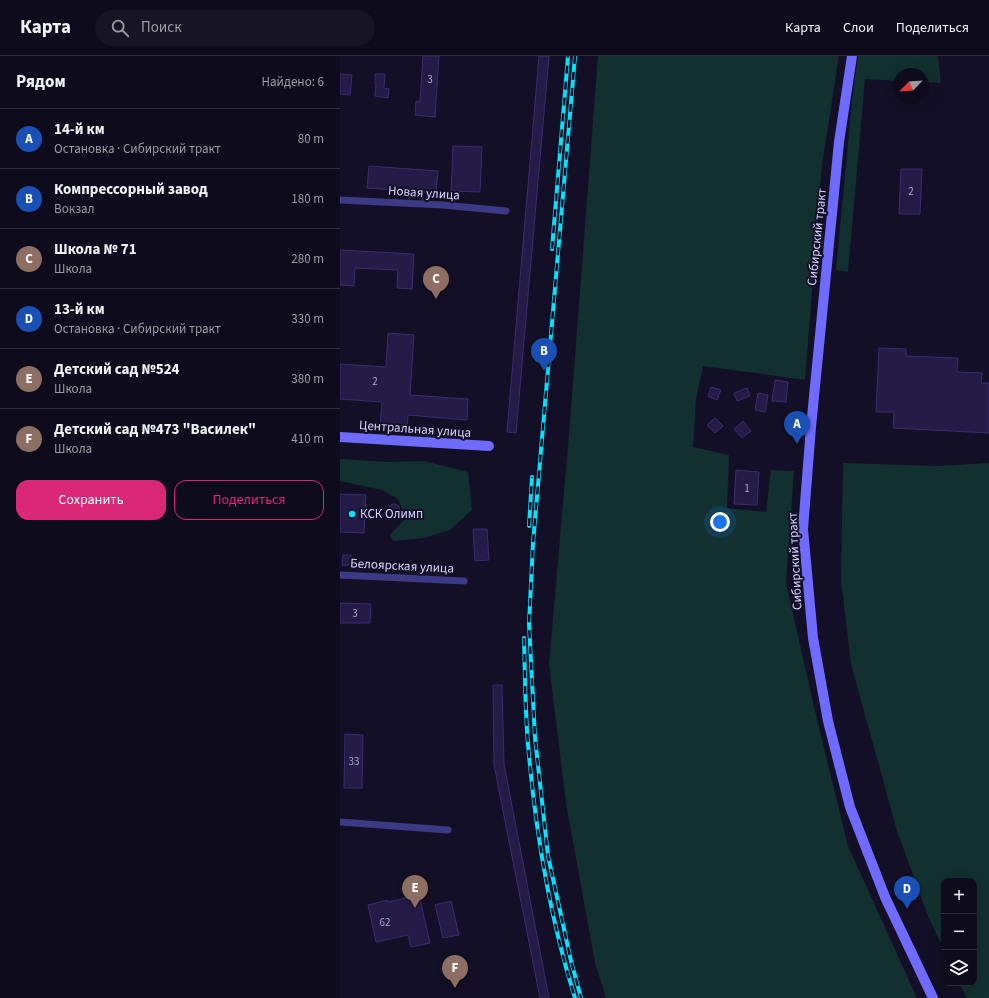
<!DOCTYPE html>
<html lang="ru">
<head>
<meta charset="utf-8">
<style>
	:root { --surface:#0e0b1c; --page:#171425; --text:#f1f3f6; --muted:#9b9ba3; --line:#2e2b3b; --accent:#db2777 }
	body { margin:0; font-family:"Source Sans 3",sans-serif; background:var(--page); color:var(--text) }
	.controls { position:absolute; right:12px; bottom:12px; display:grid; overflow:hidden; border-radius:8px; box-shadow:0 4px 16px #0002 }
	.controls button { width:36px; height:36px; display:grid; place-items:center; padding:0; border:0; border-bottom:1px solid var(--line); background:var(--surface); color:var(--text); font:20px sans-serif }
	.compass { position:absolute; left:553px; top:12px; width:36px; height:36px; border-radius:50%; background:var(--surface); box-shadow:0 4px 16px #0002; rotate:245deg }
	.you { position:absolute; left:380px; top:466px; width:14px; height:14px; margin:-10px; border:3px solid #fff; border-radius:50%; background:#1a73e8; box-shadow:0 0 0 6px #1a73e833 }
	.badge { display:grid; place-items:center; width:26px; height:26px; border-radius:50%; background:var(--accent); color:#fff; font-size:13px; font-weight:700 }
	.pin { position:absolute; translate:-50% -33px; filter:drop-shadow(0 1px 2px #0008) }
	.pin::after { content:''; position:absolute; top:21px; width:14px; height:12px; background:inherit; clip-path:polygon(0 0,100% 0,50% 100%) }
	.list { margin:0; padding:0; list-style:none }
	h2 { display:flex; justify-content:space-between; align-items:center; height:52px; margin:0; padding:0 16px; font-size:17px }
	h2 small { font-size:13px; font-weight:400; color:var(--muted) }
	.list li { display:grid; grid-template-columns:26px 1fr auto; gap:12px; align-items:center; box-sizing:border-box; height:60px; padding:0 16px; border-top:1px solid var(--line) }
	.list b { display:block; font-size:15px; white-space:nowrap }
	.list p { margin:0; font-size:13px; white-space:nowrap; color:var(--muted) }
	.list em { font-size:13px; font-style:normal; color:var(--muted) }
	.actions { display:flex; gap:8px; padding:12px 16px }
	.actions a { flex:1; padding:9px 0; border:1px solid var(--accent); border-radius:12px; text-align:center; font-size:14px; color:var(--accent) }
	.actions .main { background:var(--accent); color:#fff }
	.icon { flex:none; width:22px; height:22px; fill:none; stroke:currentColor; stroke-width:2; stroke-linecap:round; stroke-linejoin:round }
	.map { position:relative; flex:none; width:649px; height:942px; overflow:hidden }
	header { display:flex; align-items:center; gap:24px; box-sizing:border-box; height:56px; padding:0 20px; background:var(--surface); border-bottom:1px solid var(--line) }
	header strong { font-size:19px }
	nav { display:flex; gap:22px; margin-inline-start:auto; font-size:14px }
	.search { width:280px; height:36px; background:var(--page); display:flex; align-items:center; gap:10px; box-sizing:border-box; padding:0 14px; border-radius:22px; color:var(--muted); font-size:15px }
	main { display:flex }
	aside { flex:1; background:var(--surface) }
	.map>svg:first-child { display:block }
	.green { fill:#12302f }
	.building { fill:#241b47; stroke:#3b2d73 }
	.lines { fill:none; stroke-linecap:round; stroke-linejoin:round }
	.street { stroke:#3d3a85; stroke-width:7 }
	.secondary { stroke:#6f6bff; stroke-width:10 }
	.rail-casing { stroke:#00e5ff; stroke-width:4 }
	.rail { stroke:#130f26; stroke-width:2.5; stroke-dasharray:8; stroke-linecap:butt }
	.poi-dot { fill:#00e5ff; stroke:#130f26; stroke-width:1.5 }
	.labels { text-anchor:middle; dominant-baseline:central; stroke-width:4; stroke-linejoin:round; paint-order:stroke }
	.number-label { font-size:11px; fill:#aca6d1 }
	.street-label { font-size:13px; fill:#d9d4ff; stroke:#130f26 }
	.poi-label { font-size:13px; fill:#d9d4ff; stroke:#130f26; text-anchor:start }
</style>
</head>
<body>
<header>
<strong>Карта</strong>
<div class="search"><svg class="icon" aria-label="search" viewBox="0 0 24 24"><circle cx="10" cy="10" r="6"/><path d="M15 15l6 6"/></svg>Поиск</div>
<nav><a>Карта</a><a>Слои</a><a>Поделиться</a></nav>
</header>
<main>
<aside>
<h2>Рядом<small>Найдено: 6</small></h2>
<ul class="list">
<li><span class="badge" style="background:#1a4fb4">A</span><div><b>14-й км</b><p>Остановка · Сибирский тракт</p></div><em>80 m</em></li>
<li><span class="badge" style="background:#1a4fb4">B</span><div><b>Компрессорный завод</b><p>Вокзал</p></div><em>180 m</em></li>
<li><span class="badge" style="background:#8d6e63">C</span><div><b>Школа № 71</b><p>Школа</p></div><em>280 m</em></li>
<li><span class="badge" style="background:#1a4fb4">D</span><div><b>13-й км</b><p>Остановка · Сибирский тракт</p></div><em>330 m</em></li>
<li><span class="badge" style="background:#8d6e63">E</span><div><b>Детский сад №524</b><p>Школа</p></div><em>380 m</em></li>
<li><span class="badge" style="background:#8d6e63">F</span><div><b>Детский сад №473 &quot;Василек&quot;</b><p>Школа</p></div><em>410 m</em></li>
</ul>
<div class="actions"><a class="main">Сохранить</a><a>Поделиться</a></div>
</aside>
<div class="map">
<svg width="649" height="942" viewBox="0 0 649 942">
	<rect width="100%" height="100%" fill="#130f26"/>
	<g class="green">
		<path d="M258,0H499L482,109L465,324L363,310L356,343L353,391L389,399L387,452L426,456L431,414L454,415L446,527L475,655L508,790L577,942H266L255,907L226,747L209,608L229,379Z"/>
		<path d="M518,0H598L601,27L583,26V18H559V25L525,23L508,216L496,214L512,45Z"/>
		<path d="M0,403L48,406L84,405L128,416L132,454L110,474L84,482L53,485L50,479L66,462L58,443L42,434L0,425Z"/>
		<path d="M503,407L598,410L649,407V942H627L619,927H634V825H604V894L588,860L557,775L511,608L501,524Z"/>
	</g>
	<g class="building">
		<path d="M83,0H99L95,61L75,59L76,45L80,46Z"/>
		<path d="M199,0H209L176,377L167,376Z"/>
		<path d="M0,18L12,19L10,39L0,38Z"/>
		<path d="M35,18H45L44,32L49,33L48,42L35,40L36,28H35Z"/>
		<path d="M113,90L142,91L140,136L111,135Z"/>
		<path d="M29,110L98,115L96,137L27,132Z"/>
		<path d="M561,113H582L580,158H559Z"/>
		<path d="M0,194L74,198L72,233L57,232L58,214L15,212L14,230L0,229Z"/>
		<path d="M48,277L74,279L70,339L128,343L127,364L68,359L67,373L40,371L42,346L0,343V308L46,311Z"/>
		<path d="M539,292L566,293V300L618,302L617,316L642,317L641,327H649V377L553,372L554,356H536Z"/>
		<path d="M435,324L448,326L446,346L432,345Z"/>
		<path d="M371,331L381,334L377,344L368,340Z"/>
		<path d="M407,332L410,340L397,345L394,337Z"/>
		<path d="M418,337L428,339L425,356L415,354Z"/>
		<path d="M375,362L383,370L375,377L367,369Z"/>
		<path d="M403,365L411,375L402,382L394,373Z"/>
		<path d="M396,414L419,416L417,449L394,448Z"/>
		<path d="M0,438L26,439L24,477L0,476Z"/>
		<circle cx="54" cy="454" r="6"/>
		<path d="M133,473H147L149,504L135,505Z"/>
		<path d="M3,499H11L10,509H2Z"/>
		<path d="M0,547L31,548L30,567H0Z"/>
		<path d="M153,629H162L164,708L209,942H200L154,709Z"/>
		<path d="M5,678L23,679L22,732H4Z"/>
		<path d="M79,839L90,887L71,891L68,879L36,886L28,849L47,844L48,846Z"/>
		<path d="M111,845L119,879L103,882L95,849Z"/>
	</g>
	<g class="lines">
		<g class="street">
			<path d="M0,144L103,149L166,155"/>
			<path d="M0,519L124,525"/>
			<path d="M0,766L108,774"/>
		</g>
		<g class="secondary">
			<path d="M512,0L499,86L471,371L463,473L473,582L488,665L510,751L545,841L593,942"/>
			<path d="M0,381L149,390"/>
		</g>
		<g class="rail-casing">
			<g id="rail">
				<path d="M235,0L193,487L189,568L195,682L208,800L231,905L241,942"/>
				<path d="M212,193L228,0"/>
				<path d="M189,470L192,421"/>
				<path d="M184,582C185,618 185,653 188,688C195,772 210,862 235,942"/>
			</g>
		</g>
		<use href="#rail" class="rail"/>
	</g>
	<circle class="poi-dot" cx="12" cy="458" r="4"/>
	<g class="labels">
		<g class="number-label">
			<text x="90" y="23">3</text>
			<text x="571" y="135">2</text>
			<text x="35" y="325">2</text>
			<text x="407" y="432">1</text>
			<text x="15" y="557">3</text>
			<text x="14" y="705">33</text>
			<text x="45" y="866">62</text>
		</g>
		<g class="street-label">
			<text transform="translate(84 137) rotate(4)">Новая улица</text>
			<text transform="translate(477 181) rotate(-84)">Сибирский тракт</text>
			<text transform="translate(75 373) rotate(4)">Центральная улица</text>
			<text transform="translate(455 505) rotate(-93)">Сибирский тракт</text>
			<text transform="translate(62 510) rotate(3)">Белоярская улица</text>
		</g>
		<g class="poi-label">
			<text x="20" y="458">КСК Олимп</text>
		</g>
	</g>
</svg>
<div class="controls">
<button>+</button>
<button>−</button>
<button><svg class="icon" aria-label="layers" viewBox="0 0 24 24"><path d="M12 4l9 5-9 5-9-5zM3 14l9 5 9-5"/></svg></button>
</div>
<svg class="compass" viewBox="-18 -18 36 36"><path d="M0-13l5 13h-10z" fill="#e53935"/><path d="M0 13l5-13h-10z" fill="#9b9ba3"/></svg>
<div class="you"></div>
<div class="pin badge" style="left:457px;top:388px;background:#1a4fb4">A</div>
<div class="pin badge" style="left:204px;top:315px;background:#1a4fb4">B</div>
<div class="pin badge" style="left:96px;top:243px;background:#8d6e63">C</div>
<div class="pin badge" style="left:567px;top:853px;background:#1a4fb4">D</div>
<div class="pin badge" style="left:75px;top:852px;background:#8d6e63">E</div>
<div class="pin badge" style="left:115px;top:932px;background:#8d6e63">F</div>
</div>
</main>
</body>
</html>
